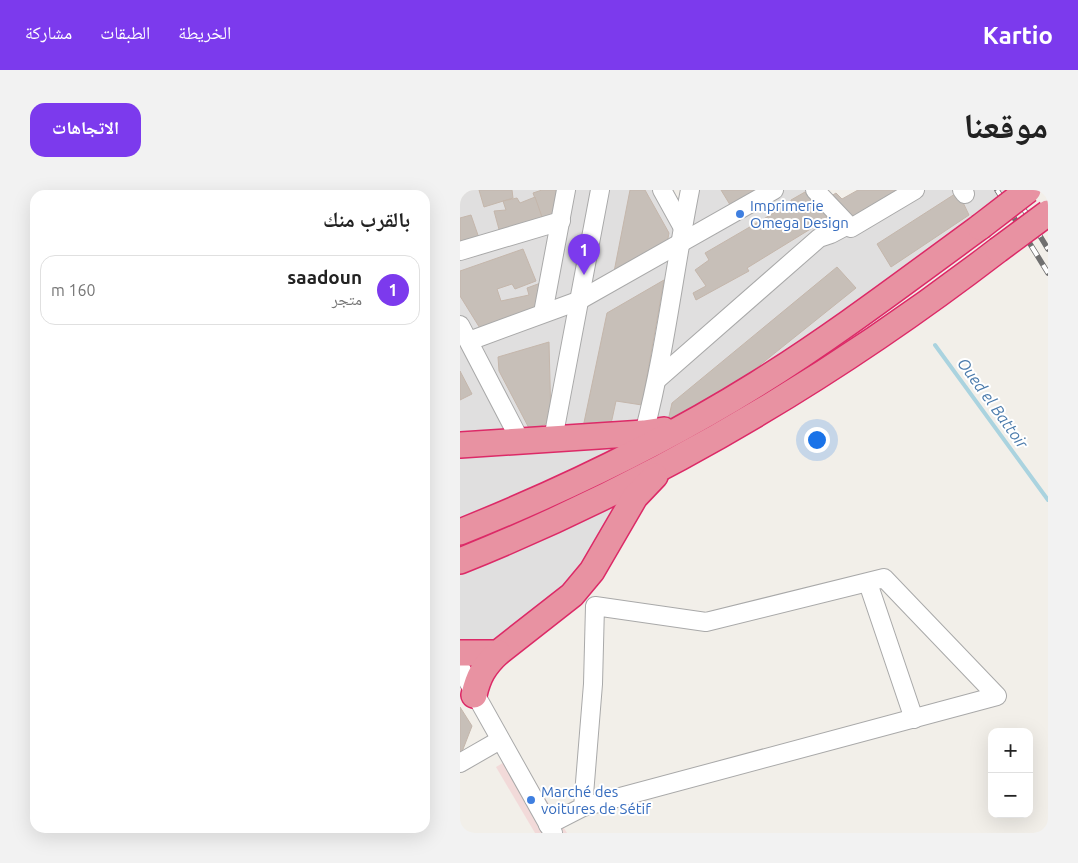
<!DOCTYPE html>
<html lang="ar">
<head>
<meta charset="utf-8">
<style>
	:root { --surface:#fff; --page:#f2f2f2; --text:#222; --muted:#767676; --line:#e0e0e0; --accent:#7c3aed }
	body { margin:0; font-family:Ubuntu,"Noto Naskh Arabic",sans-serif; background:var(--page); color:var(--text); direction:rtl }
	.controls { position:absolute; right:15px; bottom:15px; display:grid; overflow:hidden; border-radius:10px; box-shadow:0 5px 20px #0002 }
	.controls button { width:45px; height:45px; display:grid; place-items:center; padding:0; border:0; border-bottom:1px solid var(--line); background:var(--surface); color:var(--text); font:25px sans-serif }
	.you { position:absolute; left:356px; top:249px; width:18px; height:18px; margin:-12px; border:4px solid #fff; border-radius:50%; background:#1a73e8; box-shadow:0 0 0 8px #1a73e833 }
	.badge { display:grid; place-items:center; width:32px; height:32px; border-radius:50%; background:var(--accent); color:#fff; font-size:16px; font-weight:700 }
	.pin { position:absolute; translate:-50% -41px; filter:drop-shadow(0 1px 2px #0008) }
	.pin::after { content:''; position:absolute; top:26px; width:18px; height:15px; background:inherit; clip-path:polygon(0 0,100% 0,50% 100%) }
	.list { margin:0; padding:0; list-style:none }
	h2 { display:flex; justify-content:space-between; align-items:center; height:65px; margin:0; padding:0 20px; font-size:21px }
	h2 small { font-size:16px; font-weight:400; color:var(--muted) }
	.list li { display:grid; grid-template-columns:32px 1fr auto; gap:15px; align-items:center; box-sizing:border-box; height:70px; margin:0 10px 10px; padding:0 10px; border:1px solid var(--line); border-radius:15px }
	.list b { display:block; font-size:19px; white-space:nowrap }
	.list p { margin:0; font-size:16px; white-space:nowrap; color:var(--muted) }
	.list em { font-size:16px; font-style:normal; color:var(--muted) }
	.map { position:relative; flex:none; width:588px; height:643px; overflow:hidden; direction:ltr; border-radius:15px }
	header { display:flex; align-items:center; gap:30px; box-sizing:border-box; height:70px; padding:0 25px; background:var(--accent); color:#fff }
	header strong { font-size:24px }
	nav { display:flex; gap:28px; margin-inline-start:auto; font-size:18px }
	.intro { display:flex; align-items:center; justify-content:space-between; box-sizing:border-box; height:120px; padding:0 30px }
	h1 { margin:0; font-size:35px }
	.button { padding:12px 22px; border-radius:15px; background:var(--accent); color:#fff; font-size:18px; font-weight:700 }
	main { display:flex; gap:30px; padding:0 30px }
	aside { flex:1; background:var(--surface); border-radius:15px; box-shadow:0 5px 20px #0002 }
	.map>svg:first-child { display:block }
	.residential { fill:#e0dfdf }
	.commercial { fill:#f2dad9 }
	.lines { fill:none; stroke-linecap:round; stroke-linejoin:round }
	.stream { stroke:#aad3df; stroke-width:4 }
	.building { fill:#c7bfb8; stroke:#c4b6ab }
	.minor-casing { stroke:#a9a9a9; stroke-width:20 }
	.highway-casing { stroke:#dc2a67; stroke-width:28 }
	.minor { stroke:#fff; stroke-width:18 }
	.highway { stroke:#e892a2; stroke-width:25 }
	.rail-casing { stroke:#707070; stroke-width:5.5 }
	.rail { stroke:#fff; stroke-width:4; stroke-dasharray:11; stroke-linecap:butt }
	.highway-bridge-casing { stroke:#dc2a67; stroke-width:28; stroke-linecap:butt }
	.highway-bridge { stroke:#e892a2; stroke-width:25 }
	.shop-dot { fill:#3f7fe0; stroke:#fff; stroke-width:2 }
	.labels { text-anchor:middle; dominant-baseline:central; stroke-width:4; stroke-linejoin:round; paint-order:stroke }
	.shop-label { font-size:15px; fill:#366cbe; stroke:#fff; text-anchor:start }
	.water-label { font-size:16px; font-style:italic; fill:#4a7aab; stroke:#fff }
</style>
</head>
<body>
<header>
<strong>Kartio</strong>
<nav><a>الخريطة</a><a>الطبقات</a><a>مشاركة</a></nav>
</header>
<div class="intro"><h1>موقعنا</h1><a class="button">الاتجاهات</a></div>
<main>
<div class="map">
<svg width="588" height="643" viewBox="0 0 588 643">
	<rect width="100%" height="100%" fill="#f2efe9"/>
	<g class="residential">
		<path d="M0,0H103L98,28L0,58Z"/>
		<path d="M110,0H137L115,109L87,118Z"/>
		<path d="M144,0H198L219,38L216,53L123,104Z"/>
		<path d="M234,0H307L224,49Z"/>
		<path d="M322,0H350L382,34L204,179L222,58Z"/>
		<path d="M463,0H552L296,188L189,239L202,190L361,50Z"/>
		<path d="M97,36L80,121L10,147L0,128V65Z"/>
		<path d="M214,63L182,240L97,246L121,113Z"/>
		<path d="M114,116L90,246L63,248L14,153Z"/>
		<path d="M0,144L55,248L0,251Z"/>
		<path d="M184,247L0,336V258Z"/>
		<path d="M164,303L130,378L36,460L0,454V377Z"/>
	</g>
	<path class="commercial" d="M58,564L107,643H75L36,577Z"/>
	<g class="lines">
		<path class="stream" d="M475,155L588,310"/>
	</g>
	<g class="building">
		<path d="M19,0H52L53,8L24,17Z"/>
		<path d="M82,0H101L98,26L83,30L73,3Z"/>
		<path d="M170,0H185L209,43L206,59L153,87Z"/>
		<path d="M261,0H304L272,18Z"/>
		<path d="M398,0H441L391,30L368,8L376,3L382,9Z"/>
		<path d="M345,2L370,27L287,78L289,81L236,110L233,103L246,96L235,80L249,70L245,63L331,13V10Z"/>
		<path d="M498,2L509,25L431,77L417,54Z"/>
		<path d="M75,7L83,30L40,43L34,21L46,20L43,11L57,8L60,13Z"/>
		<path d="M11,25L20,51L0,57V28Z"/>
		<path d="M63,59L76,91L55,99L52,94L37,99L41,111L69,105L67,98L86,91L84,100L77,103L81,118L23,143L0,106V81Z"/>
		<path d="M377,77L396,98L245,219L208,231L212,213Z"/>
		<path d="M204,90L182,215L156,211L151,234L122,242L147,123Z"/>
		<path d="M89,152L91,232L70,240L39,181L38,167Z"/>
		<path d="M0,181L12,204L0,210Z"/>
		<path d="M0,517L12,536L0,567Z"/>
	</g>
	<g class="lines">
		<g class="minor-casing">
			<g id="minor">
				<path d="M202,0L223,38"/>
				<path d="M355,0L391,38L455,0"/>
				<path d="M502,0L505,4"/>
				<path d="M0,61L101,31"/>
				<path d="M83,123L106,0"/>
				<path d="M0,135L61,252"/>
				<path d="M9,151L118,111L314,0"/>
				<path d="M199,188L359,48L371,44L388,35"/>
				<path d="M184,243C205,163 214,81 230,0"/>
				<path d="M93,249L140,0"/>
				<path d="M408,393L454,529"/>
				<path d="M0,477L93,643"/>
				<path d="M0,573L40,550"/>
				<path d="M88,635L123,617L537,506L424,388L246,432L135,416L133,494L123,617"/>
			</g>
		</g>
		<g class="highway-casing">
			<g id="highway">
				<path d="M0,255L184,243L204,240"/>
				<path d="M0,342C102,301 204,252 297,194C374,146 446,91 520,37"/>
				<path d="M0,371C192,294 374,186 538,60"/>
				<path d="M0,463H38L112,405L132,381L175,307L195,286"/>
				<path d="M14,505C18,487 24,476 38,463"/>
			</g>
		</g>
		<use href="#minor" class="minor"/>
		<use href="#highway" class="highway"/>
		<g class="rail-casing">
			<g id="rail">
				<path d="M537,0L588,83"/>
				<path d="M552,0L588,59"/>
			</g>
		</g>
		<use href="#rail" class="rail"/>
		<g class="highway-bridge-casing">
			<g id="highway-bridge">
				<path d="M520,37L568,0"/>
				<path d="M538,60L588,23"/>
			</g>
		</g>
		<use href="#highway-bridge" class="highway-bridge"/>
	</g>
	<g class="shop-dot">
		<circle cx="280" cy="24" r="5"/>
		<circle cx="71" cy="610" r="5"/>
	</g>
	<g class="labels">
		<g class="shop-label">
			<text x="290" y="15">Imprimerie<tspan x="290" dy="17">Omega Design</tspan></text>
			<text x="81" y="601">Marché des<tspan x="81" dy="17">voitures de Sétif</tspan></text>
		</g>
		<g class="water-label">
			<text transform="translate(533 213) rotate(54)">Oued el Battoir</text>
		</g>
	</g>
</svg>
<div class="controls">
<button>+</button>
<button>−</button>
</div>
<div class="you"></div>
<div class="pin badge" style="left:124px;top:85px">1</div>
</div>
<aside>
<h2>بالقرب منك<small></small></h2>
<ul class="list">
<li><span class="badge">1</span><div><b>saadoun</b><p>متجر</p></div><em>160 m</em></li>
</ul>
</aside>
</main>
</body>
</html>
